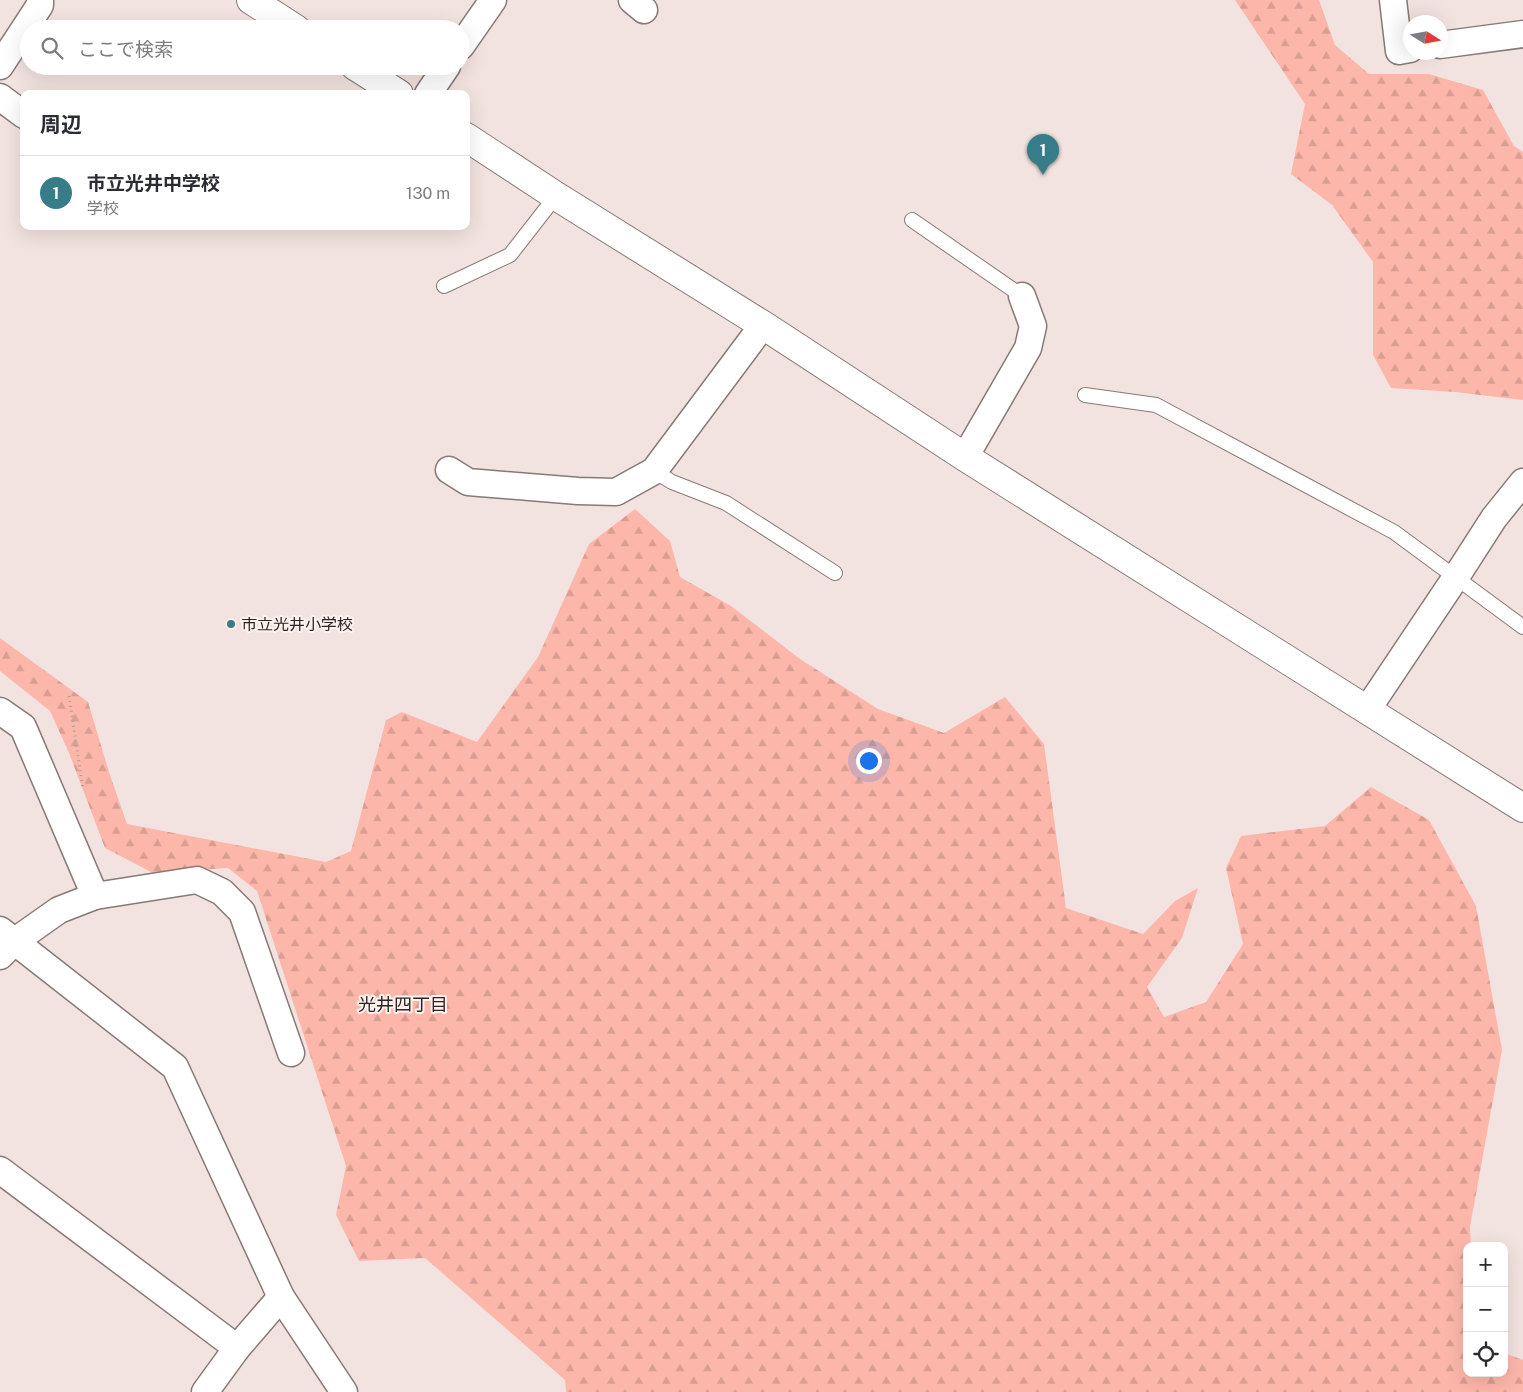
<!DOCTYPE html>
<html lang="ja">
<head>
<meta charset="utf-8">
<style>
	:root { --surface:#fff; --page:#f2f2f3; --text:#2b2b33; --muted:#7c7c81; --line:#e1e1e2; --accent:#377d89 }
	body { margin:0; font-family:"Public Sans","Noto Sans JP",sans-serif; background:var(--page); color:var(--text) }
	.controls { position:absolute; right:15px; bottom:15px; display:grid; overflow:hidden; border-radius:10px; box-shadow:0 5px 20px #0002 }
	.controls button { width:45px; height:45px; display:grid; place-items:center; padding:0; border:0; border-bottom:1px solid var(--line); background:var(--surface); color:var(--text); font:25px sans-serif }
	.compass { position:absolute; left:1403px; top:15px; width:45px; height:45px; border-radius:50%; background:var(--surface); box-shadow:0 5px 20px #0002; rotate:101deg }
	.you { position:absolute; left:868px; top:760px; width:18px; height:18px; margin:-12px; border:4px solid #fff; border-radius:50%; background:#1a73e8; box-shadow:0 0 0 8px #1a73e833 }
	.badge { display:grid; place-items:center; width:32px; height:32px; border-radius:50%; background:var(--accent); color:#fff; font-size:16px; font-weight:700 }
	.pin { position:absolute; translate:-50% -41px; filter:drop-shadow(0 1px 2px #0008) }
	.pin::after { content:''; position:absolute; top:26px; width:18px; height:15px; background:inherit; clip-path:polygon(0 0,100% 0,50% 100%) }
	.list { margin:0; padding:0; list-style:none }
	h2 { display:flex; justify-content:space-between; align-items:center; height:65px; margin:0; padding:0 20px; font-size:21px }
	h2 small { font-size:16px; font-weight:400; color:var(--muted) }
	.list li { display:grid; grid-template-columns:32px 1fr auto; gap:15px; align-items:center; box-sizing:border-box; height:75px; padding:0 20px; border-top:1px solid var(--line) }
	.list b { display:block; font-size:19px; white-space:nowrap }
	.list p { margin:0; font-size:16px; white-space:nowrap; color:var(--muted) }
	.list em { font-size:16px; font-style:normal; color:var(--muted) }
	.icon { flex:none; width:28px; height:28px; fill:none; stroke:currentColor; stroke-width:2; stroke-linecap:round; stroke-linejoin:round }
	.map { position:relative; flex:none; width:1523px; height:1392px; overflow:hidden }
	.search { position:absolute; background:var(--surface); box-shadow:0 5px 20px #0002; left:20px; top:20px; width:450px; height:55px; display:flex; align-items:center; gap:12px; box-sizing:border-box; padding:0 18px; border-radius:28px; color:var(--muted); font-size:19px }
	.panel { position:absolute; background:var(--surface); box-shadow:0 5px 20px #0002; left:20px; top:90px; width:450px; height:140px; border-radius:10px }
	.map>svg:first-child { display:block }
	.forest { fill:url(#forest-firs) }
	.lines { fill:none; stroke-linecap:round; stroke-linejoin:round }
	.lane-casing { stroke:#877976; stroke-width:16 }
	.street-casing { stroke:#877976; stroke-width:29 }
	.secondary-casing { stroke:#877976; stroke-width:30 }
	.path { stroke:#ab9f9c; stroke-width:3; stroke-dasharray:1 4; stroke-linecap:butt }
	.lane { stroke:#fff; stroke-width:14 }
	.street { stroke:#fff; stroke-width:26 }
	.secondary { stroke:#fff; stroke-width:28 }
	.poi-dot { fill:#377d89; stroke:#fef1ee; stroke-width:2 }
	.labels { text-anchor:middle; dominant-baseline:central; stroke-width:4; stroke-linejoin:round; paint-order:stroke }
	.poi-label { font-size:16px; fill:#2b2624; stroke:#fef1ee; text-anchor:start }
	.neighbourhood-label { font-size:18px; fill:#2b2624; stroke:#fef1ee }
</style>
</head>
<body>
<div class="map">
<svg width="1523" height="1392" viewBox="0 0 1523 1392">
	<defs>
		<pattern id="forest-firs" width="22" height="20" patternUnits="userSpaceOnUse" patternTransform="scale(1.25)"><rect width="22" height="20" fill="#fdb7aa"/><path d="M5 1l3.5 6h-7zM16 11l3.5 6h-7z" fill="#d99d92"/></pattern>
	</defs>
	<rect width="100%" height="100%" fill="#f3e3e0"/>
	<g class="forest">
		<path d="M1235,0H1319L1335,45L1369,74H1429L1483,90L1514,146L1523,152V400L1455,392L1391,388L1373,355V262L1332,205L1291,174L1305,104Z"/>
		<path d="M635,509L670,541L680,577L731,606L800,659L878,709L944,733L1005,697L1044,744L1066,908L1143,934L1175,901L1198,888L1182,938L1147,987L1164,1017L1206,1002L1243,944L1226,868L1241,836L1325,826L1371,787L1429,820L1476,906L1502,1050L1470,1227L1471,1246H1467V1373H1504V1353L1523,1360V1392H566L565,1380L425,1258L359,1261L336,1215L346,1166L257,891L228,868L153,873L105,848L69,753L50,711L0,671V638L88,702L109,772L127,824L326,862L351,851L386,720L402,712L477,742L538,657L589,544Z"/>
	</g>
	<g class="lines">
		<g class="lane-casing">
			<g id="lane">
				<path d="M912,220L1022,296"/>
				<path d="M444,286L510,255L556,196"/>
				<path d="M1085,395L1156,405L1394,532L1523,627"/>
				<path d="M654,471L672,482L726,503L835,573"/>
			</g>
		</g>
		<g class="street-casing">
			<g id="street">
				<path d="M632,0L644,10"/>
				<path d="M1393,0L1399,51L1410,49"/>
				<path d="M1440,45L1523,34"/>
				<path d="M461,46L493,0"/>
				<path d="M0,66L40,5V0"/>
				<path d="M428,94L447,66"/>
				<path d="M0,97L24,115"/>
				<path d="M965,457L1028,348L1033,326L1022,296"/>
				<path d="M449,470L468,482L578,491L616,492L654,471L763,325"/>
				<path d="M1367,710L1456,577L1494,518L1523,482"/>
				<path d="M0,711L23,727L95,896"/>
				<path d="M0,930L175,1067L281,1297L344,1392"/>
				<path d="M0,956L15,941L59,910L95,896L197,880L222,892L242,912L291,1053"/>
				<path d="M0,1170L237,1348"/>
				<path d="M205,1392L237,1348L281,1297"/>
			</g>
		</g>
		<g class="secondary-casing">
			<g id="secondary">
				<path d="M251,0L296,29"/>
				<path d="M355,66L399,94"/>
				<path d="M466,137L556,196L763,325L965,457L1523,808"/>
			</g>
		</g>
		<path class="path" d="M69,696L83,789"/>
		<use href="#lane" class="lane"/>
		<use href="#street" class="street"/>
		<use href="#secondary" class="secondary"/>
	</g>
	<circle class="poi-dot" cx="231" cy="624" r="5"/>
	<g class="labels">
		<g class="poi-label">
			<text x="241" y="624">市立光井小学校</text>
		</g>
		<g class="neighbourhood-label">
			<text x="403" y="1004">光井四丁目</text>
		</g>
	</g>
</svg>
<div class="controls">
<button>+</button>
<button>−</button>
<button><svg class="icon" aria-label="locate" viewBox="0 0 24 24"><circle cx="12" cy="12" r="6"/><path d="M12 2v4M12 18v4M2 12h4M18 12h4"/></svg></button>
</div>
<svg class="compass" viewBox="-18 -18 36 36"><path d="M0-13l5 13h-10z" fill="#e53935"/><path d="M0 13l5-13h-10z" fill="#7c7c81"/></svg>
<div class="you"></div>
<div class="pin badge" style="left:1043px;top:175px">1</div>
<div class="search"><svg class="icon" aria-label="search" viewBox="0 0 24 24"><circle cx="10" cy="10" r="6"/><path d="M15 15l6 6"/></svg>ここで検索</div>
<section class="panel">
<h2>周辺<small></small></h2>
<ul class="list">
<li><span class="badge">1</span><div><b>市立光井中学校</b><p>学校</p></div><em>130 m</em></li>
</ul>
</section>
</div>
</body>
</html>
